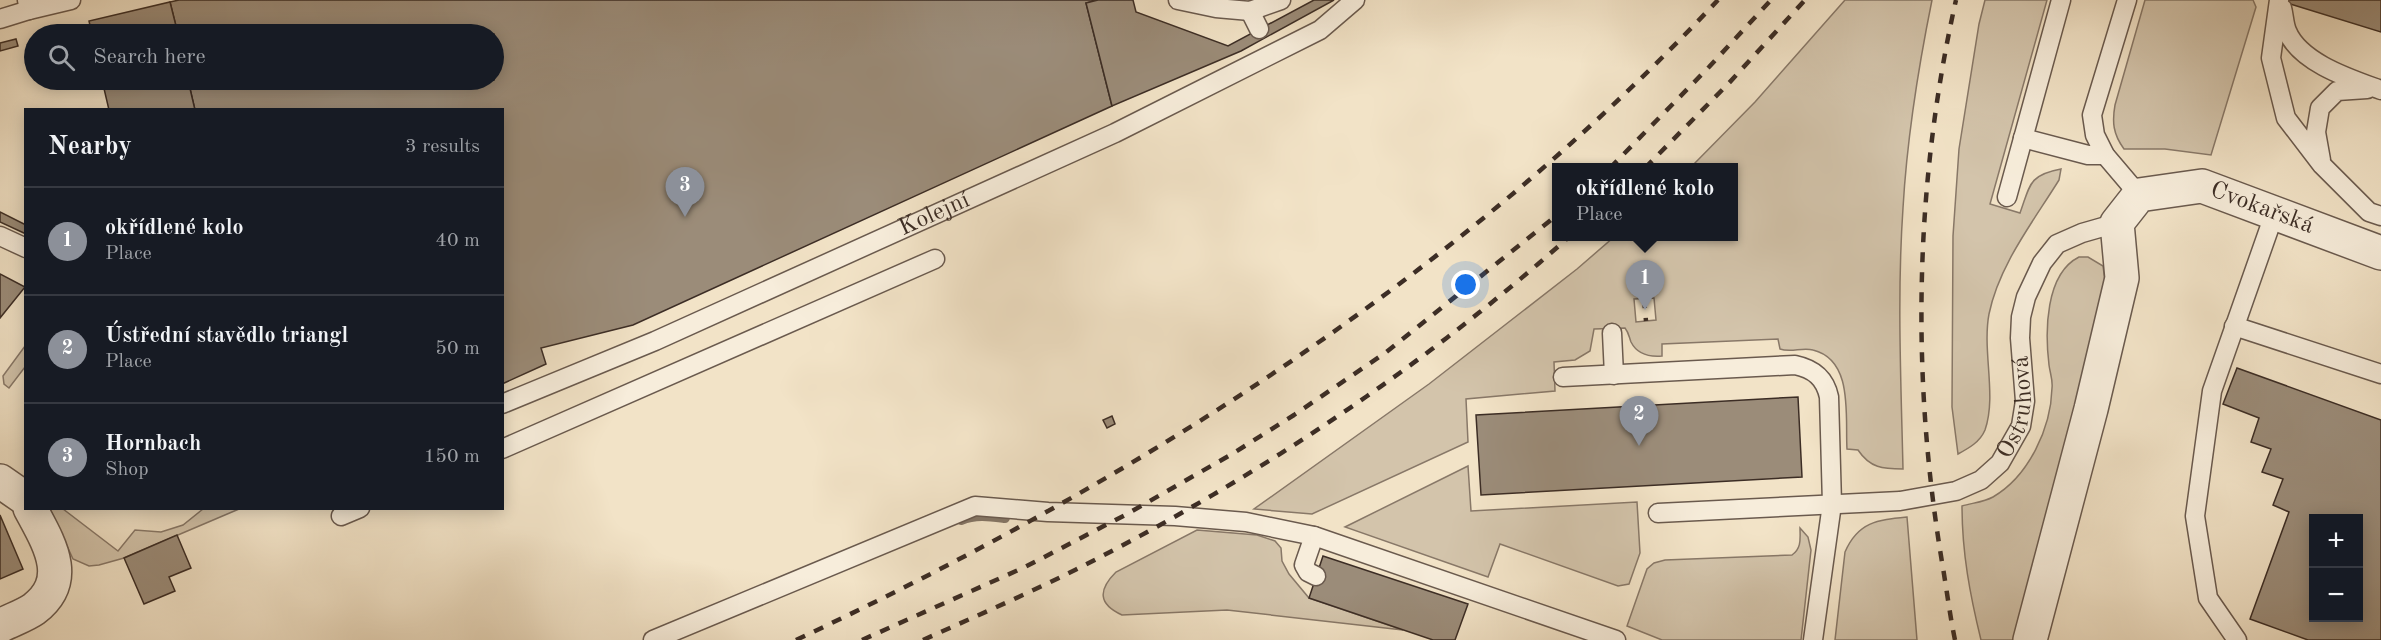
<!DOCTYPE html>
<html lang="en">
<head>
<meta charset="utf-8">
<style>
	:root { --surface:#171b24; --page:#242831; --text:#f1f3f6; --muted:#9ea1a6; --line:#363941; --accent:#8c9099 }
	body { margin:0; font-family:"Old Standard TT",serif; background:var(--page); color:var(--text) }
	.controls { position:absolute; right:18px; bottom:18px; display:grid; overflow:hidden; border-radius:0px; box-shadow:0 3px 15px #0003 }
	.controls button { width:54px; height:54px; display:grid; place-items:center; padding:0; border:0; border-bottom:2px solid var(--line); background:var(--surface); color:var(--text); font:30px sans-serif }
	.you { position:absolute; left:1466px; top:285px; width:21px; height:21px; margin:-15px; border:4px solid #fff; border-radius:50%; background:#1a73e8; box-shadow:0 0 0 9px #1a73e833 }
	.badge { display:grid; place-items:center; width:39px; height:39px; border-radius:50%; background:var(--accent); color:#fff; font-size:20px; font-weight:700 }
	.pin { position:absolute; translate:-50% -50px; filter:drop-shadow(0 2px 3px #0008) }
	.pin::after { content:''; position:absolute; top:32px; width:21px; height:18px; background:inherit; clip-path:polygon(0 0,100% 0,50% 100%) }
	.popup { position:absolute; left:1552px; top:163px; width:186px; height:78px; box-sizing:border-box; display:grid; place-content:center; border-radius:0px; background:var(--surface); filter:drop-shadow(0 2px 4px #0005); font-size:20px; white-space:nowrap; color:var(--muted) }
	.popup b { font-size:22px; color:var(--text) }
	.popup::after { content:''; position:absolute; left:50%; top:100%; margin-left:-12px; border:12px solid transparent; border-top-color:var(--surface) }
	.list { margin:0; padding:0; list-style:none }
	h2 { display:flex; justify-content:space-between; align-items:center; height:78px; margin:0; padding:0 24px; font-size:26px }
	h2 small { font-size:20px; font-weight:400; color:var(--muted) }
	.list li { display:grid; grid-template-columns:39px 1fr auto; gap:18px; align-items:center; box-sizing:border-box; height:108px; padding:0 24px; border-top:2px solid var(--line) }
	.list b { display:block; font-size:22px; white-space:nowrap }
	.list p { margin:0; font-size:20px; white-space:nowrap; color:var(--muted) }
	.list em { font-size:20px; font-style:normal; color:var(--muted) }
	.icon { flex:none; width:33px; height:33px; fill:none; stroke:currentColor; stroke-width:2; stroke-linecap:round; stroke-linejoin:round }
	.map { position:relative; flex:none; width:2381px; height:640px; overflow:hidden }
	.search { position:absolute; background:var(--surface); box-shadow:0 3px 15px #0003; left:24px; top:24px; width:480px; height:66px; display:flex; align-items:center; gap:15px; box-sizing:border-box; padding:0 21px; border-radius:33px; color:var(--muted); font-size:22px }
	.panel { position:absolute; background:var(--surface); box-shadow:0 3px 15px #0003; left:24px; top:108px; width:480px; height:402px; border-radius:0px }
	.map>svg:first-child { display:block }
	.green { fill:#d3c4ab; stroke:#887868; stroke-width:1.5; fill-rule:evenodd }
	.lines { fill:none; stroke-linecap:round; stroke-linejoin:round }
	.stream { stroke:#847565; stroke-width:10 }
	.building { fill:#9b8c79; stroke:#3c2d25; stroke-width:1.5; fill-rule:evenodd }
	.lane-casing { stroke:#6a5a4e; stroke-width:21 }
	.street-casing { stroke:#6a5a4e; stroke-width:36 }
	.lane { stroke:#f7eddb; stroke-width:18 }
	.street { stroke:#f7eddb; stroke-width:33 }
	.rail { stroke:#3c2d25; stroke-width:4.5; stroke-dasharray:10 10; stroke-linecap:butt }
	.labels { text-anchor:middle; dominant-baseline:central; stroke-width:4.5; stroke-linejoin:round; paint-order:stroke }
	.street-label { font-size:24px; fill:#3c2d25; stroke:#f7eddb }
</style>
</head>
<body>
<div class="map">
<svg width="2381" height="640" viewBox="0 0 2381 640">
	<rect width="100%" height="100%" fill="#f2e3c7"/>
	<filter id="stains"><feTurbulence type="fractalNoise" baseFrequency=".00333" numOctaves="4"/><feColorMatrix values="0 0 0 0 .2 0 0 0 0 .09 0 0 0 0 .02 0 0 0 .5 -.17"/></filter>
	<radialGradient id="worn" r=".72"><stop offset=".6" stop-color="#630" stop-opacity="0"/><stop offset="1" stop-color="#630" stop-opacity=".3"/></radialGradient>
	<g class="green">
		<path d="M1845,0H1932C1918,69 1907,138 1903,208C1897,295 1901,382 1903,469C1883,469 1870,468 1858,450L1847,449C1845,417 1854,360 1813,350C1802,347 1791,353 1780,349L1778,339L1662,344V356C1650,357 1637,354 1631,342C1629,337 1629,333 1625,328L1594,329L1590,351L1575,360L1554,362L1555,391L1466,399L1468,442L1312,514L1254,509L1429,384L1577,269L1614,237L1734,236V168L1691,167L1755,102ZM1654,298L1656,320L1636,322L1634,299Z"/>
		<path d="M1985,0H2047L1990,204L2020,213C2030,186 2028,175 2061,169L2059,180C2033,222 1999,265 1989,314C1982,351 1997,396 1985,430C1980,442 1969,448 1958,454L1952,407L1953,236L1959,149L1979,24Z"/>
		<path d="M2145,0H2253L2256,7L2211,155L2165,149H2124C2113,134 2112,122 2115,105Z"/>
		<path d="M2079,257H2088L2103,266L2105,281L2018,640H1981C1970,595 1962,553 1962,506C1972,503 1984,502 1993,497C2029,476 2051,428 2052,388C2053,380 2050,373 2049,365C2045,332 2045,274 2079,257Z"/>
		<path d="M25,346V367L9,388L4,384L3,376Z"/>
		<path d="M1468,466L1471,511L1637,502L1640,553L1629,584L1618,586L1500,544L1488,577L1345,527Z"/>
		<path d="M50,509H63L118,551L135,530L161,532L183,525L203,509H239L124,558L99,565L89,566L73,559Z"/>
		<path d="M1907,517L1917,640H1835L1845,552C1858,522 1877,520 1907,517Z"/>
		<path d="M1800,528L1808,537L1811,550L1801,640H1662L1627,626L1647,569L1654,563L1665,560L1792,555C1802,548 1800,538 1800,528Z"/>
		<path d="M1197,530L1257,535L1275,541L1281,548L1282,561L1289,574L1309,598L1403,630L1227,610L1122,615C1098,604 1098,590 1116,572Z"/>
	</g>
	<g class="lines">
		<path class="stream" d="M961,520C976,514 989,516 1005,518"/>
	</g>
	<g class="building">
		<path d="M179,0H1098L1086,3L1112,106L633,325L541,348L546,364L502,384V110H195L188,80H494V34H178L170,2Z"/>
		<path d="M1098,0H1133L1136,12L1228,46L1314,0H1334L1241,51L1112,106L1086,3Z"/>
		<path d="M2288,0H2381V32L2287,3Z"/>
		<path d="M170,2L178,34H92L89,21Z"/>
		<path d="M16,39L18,46L0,51V43Z"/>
		<path d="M102,80H188L195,110H109Z"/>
		<path d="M0,212L26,225V234L0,222Z"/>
		<path d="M0,274L25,287L0,318Z"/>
		<path d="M2237,368L2381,420V640H2308L2250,619L2289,512L2273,505L2283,479L2262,472L2271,449L2251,442L2259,418L2223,404ZM2314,518H2358V618H2314Z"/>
		<path d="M1798,397L1802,477L1481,495L1476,415Z"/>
		<path d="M1112,416L1115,424L1107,428L1103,420Z"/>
		<path d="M0,515L23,569L0,579Z"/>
		<path d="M177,535L191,568L169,577L175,591L144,604L124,558Z"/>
		<path d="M1323,556L1468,604L1455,640H1433L1309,598Z"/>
	</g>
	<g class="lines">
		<g class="lane-casing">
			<g id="lane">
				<path d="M27,0L29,10L71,0"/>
				<path d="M1178,0L1216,8L1250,11L1281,0"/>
				<path d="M2127,0L2092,115L2095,135L2105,155L2139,195"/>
				<path d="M2279,0L2271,58L2286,118L2322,165L2369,212L2381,216"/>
				<path d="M2282,8C2284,15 2284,24 2287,31C2300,63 2351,79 2381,90"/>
				<path d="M1250,11L1259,29"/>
				<path d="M0,19L29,10"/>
				<path d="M2023,138L2088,155H2105"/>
				<path d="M2321,160L2316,132L2320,108L2337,91L2367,89"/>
				<path d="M2007,197L2061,0"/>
				<path d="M0,236L26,248"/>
				<path d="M2234,326L2381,374"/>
				<path d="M1612,333L1614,375"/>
				<path d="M1563,377L1795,365C1814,369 1825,378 1829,397L1832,504L1813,640"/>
				<path id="s1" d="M502,404L655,341L1115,133L1320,30L1355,0"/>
				<path d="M502,449L935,259"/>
				<path id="s2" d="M1658,513L1900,501L1956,491L1981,480L2000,463L2021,426L2025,401L2020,338L2021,317L2026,297L2042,263L2057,244L2082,233L2117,223"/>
				<path d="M341,516L360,508"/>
				<path d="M1314,536L1304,565L1308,572L1316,576"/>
				<path d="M653,640L975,506L1048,512L1175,516L1246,522L1314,536L1616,640"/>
				<path d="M2237,640L2208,598L2195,516L2212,391L2275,212"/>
			</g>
		</g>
		<g class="street-casing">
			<g id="street">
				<path d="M0,481L26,499"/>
				<path d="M0,626C11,620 24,616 34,609C73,579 48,542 30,508"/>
				<path id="s3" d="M2030,640L2091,409L2122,278L2117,223L2139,195L2202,186L2381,253"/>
			</g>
		</g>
		<use href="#lane" class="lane"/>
		<use href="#street" class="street"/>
		<g class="rail">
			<path d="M1610,168L1709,67L1771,0"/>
			<path d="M1645,168L1729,83L1805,0"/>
			<path d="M1644,298L1646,321"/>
			<path d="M796,640C1137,480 1459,276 1718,0"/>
			<path d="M862,640L1025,567L1127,514L1232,454L1294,415L1385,353L1556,216"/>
			<path d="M923,640C974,617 1025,595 1075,570C1253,480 1421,369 1570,236"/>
			<path d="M1955,640C1950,616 1947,592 1943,568C1911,381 1914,186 1956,0"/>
		</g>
	</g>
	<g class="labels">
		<g class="street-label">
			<text stroke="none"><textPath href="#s3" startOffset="592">Cvokařská</textPath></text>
			<text stroke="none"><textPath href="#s1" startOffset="472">Kolejní</textPath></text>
			<text stroke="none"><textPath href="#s2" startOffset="412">Ostruhová</textPath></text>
		</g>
	</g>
	<rect width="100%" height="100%" filter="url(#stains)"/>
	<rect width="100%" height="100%" fill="url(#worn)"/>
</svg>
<div class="controls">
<button>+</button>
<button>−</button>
</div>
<div class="you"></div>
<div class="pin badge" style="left:1645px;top:310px">1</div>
<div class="popup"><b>okřídlené kolo</b>Place</div>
<div class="pin badge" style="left:1639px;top:446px">2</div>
<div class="pin badge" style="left:685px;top:217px">3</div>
<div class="search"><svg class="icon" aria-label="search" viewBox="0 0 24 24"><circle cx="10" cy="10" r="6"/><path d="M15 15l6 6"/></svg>Search here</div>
<section class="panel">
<h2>Nearby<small>3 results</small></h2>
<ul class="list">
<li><span class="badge">1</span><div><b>okřídlené kolo</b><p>Place</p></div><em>40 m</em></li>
<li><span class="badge">2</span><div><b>Ústřední stavědlo triangl</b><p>Place</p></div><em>50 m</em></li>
<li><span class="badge">3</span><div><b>Hornbach</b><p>Shop</p></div><em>150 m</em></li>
</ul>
</section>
</div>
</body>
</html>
